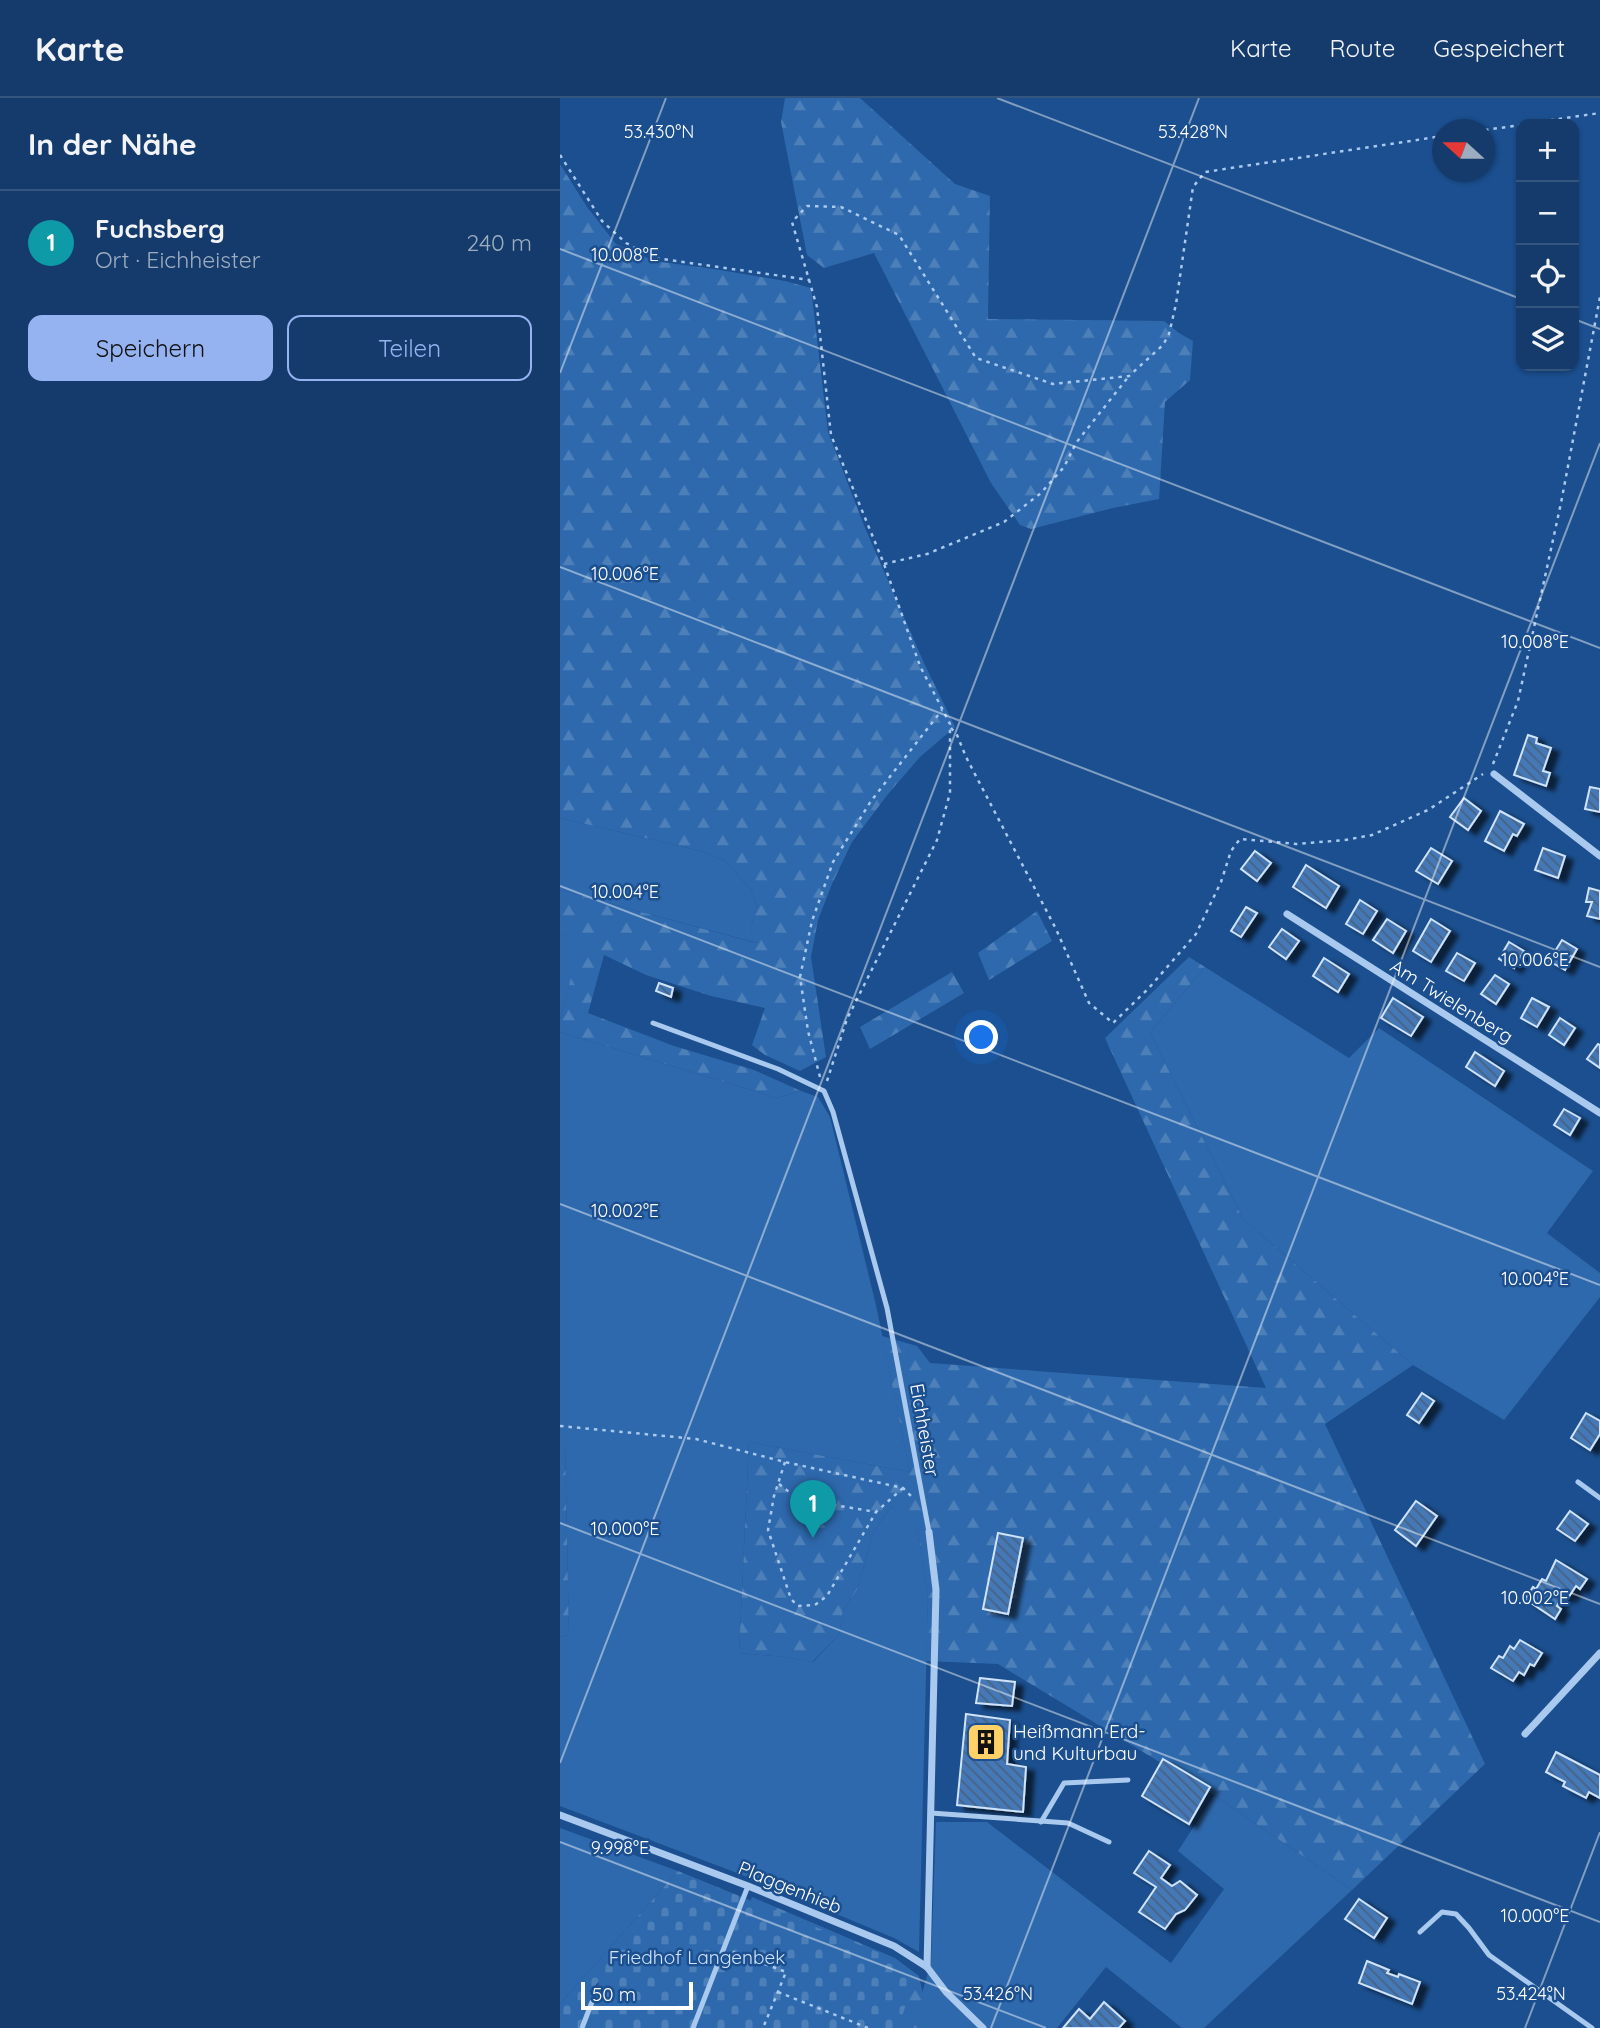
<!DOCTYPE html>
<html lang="de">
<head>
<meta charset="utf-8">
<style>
	:root { --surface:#143b6b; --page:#1d4271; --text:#f1f3f6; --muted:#9dadc1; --line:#33557e; --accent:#95b2f1 }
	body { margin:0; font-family:Quicksand,sans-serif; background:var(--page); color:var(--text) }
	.controls { position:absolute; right:21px; top:21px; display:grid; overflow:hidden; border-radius:14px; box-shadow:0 2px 5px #0004 }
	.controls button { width:63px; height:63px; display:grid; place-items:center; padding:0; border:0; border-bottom:2px solid var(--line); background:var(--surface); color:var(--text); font:35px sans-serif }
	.compass { position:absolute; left:872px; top:21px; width:63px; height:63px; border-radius:50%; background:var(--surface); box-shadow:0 2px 5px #0004; rotate:291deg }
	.scale { position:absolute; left:21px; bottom:18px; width:112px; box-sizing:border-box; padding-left:7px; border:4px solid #fff; border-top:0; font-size:19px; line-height:24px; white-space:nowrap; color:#fff; -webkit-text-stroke:5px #1b4f8f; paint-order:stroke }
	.you { position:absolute; left:422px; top:940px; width:24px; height:24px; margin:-18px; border:5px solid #fff; border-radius:50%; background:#1a73e8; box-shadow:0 0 0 10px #1a73e833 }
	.badge { display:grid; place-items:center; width:46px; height:46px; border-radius:50%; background:var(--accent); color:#fff; font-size:23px; font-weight:700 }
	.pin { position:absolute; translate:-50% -58px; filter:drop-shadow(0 2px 4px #0008) }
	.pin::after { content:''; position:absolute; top:37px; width:24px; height:21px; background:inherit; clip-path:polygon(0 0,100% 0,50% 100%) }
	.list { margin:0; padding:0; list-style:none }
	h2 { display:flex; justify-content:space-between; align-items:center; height:91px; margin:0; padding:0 28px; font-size:30px }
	h2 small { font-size:23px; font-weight:400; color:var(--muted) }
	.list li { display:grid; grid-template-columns:46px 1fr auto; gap:21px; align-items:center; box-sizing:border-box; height:105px; padding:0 28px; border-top:2px solid var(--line) }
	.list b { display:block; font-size:26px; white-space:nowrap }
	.list p { margin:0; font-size:23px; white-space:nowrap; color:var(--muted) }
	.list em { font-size:23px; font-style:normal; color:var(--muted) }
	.actions { display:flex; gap:14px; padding:21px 28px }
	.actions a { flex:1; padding:16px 0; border:2px solid var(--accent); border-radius:14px; text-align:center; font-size:24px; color:var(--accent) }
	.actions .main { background:var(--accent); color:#111 }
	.icon { flex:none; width:38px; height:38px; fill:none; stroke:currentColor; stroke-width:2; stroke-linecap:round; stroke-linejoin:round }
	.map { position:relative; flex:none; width:1040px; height:1930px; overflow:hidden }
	header { display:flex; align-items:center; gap:42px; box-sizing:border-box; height:98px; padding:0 35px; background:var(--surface); border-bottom:2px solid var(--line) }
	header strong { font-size:33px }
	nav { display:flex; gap:38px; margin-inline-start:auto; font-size:24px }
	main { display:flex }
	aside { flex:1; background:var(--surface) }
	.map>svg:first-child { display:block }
	.green { fill:#2e69ad }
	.forest { fill:url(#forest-firs) }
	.cemetery { fill:url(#cemetery-stones) }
	.building { fill:url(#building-back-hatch); stroke:#cfe3fa; stroke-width:2; filter:url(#shadow) }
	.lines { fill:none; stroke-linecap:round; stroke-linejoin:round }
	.path { stroke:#a9c9ee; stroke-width:2.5; stroke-dasharray:3.5 5; stroke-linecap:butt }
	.lane { stroke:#a9c9ee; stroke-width:5 }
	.street { stroke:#a9c9ee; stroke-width:7 }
	.ticks { fill:none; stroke:#fff; stroke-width:2; stroke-opacity:0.45 }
	.labels { text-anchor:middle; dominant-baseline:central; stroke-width:5; stroke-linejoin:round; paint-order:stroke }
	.street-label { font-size:19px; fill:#fff; stroke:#1b4f8f }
	.poi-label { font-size:19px; fill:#fff; stroke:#1b4f8f; text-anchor:start }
	.park-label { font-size:19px; fill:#cfe3fa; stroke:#1b4f8f }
	.ticks-label { font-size:18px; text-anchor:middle; fill:#fff; stroke:#1b4f8f; stroke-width:5; stroke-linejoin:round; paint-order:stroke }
</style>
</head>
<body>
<header>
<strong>Karte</strong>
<nav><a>Karte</a><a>Route</a><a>Gespeichert</a></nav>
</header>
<main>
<aside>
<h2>In der Nähe<small></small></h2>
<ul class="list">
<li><span class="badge" style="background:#0f9aa8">1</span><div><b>Fuchsberg</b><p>Ort · Eichheister</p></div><em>240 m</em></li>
</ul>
<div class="actions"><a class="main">Speichern</a><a>Teilen</a></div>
</aside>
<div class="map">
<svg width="1040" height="1930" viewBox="0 0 1040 1930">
	<defs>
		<pattern id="forest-firs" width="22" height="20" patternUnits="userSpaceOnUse" patternTransform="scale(1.75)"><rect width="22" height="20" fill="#2e69ad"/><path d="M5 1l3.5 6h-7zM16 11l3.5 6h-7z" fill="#4d80b9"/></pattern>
		<pattern id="cemetery-stones" width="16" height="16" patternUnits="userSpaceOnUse" patternTransform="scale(1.75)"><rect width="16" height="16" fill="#2e69ad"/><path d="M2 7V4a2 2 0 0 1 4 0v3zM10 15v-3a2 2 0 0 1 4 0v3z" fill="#4d80b9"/></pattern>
		<pattern id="building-back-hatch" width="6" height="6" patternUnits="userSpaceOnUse" patternTransform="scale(1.75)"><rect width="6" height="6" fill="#4478b7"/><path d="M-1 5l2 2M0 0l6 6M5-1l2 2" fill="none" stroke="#486282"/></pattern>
		<filter id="shadow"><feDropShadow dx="8" dy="4.5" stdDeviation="2" flood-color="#0009"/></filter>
	</defs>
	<rect width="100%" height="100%" fill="#1b4f8f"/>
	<g class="green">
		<path d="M0,720L145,754L165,763L191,792L197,809L190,832L197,845L0,792Z"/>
		<path d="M0,836L22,841L0,921Z"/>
		<path d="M645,869L789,960L819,930L1033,1073L987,1135L1040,1175V1199L944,1322L853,1267L683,1121L590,935Z"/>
		<path d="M0,934L217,1000L241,993L258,999L270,1019L316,1207L350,1374L189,1344L179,1555L225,1559L253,1564L279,1537L283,1513L297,1492L314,1433L331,1409L357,1425L368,1500L359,1854L334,1840L185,1778L0,1708V1539L9,1537L5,1344H0Z"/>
		<path d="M654,1697L792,1792L644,1930H622L546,1869L497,1930H352L371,1864L376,1724H427L611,1865L664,1791L618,1753Z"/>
		<path d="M0,1730L118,1773L0,1906Z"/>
	</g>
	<g class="forest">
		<path d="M225,0H300L395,86L430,98L428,221L604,223L619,235L633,243L630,282L605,304L599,401L553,410L471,431L460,427L431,385L314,155L264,170L247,157L221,24Z"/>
		<path d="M0,66L27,109L56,146L94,163L160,172L225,183L251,190L268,334L305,430L364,565L395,629L360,659L328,696L292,744L272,786L258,822L251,859L266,959L240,973L205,957L192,947L205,910L151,898L86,877L44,857L28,915L114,948L194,972L241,993L217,1000L0,934V921L21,842L0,836V792L196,845L190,832L197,809L191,792L165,763L145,754L0,720Z"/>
		<path d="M477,813L492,843L429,882L418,855Z"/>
		<path d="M629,859L645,869L590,935L683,1121L853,1267L765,1326L925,1666L792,1792L654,1697L438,1566L366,1563L368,1500L357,1426L331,1409L314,1433L297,1492L283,1513L279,1537L252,1564L225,1559L179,1555L189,1344L350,1374L322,1238L357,1248L370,1265L706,1290L545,940Z"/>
		<path d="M392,874L404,895L310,951L300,929Z"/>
		<path d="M0,1344H5L9,1537L0,1539Z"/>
		<path d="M192,1799L335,1860L359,1878L366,1911L358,1930H324L184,1821Z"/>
	</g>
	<path class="cemetery" d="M118,1773L327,1858L354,1878L339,1930H0V1906Z"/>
	<g class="building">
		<path d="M968,637L977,640L976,645L991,650L983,673L990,675L986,688L954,677Z"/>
		<path d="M1030,689L1040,691V714L1025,711Z"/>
		<path d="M904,700L921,713L908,732L890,719Z"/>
		<path d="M940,713L964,726L957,738L953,736L944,753L925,743Z"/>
		<path d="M871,750L892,763L878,786L856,773Z"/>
		<path d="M983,750L1005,758L998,780L975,772Z"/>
		<path d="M695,753L711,765L697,783L681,771Z"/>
		<path d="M746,767L779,788L766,810L733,789Z"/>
		<path d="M1029,790L1040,793V821L1027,818L1032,804H1026Z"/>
		<path d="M800,802L817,813L803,836L786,826Z"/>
		<path d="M686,809L697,815L681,839L671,833Z"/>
		<path d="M827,821L846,833L833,855L813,842Z"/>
		<path d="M871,821L890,833L871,864L853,853Z"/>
		<path d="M722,831L739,843L726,861L709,849Z"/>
		<path d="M1002,842L1017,851L1005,872L989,863Z"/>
		<path d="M949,844L964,853L954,870L939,861Z"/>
		<path d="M897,855L915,865L904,883L886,873Z"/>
		<path d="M764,860L789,876L778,894L753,878Z"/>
		<path d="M935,877L949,886L936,906L921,896Z"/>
		<path d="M99,885L113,890L111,899L96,893Z"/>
		<path d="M833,900L863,919L851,938L821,920Z"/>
		<path d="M972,900L989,909L977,929L961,920Z"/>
		<path d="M1000,920L1015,930L1004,947L989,937Z"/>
		<path d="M1038,946L1040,947V970L1027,961Z"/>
		<path d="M915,954L944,973L935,988L906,969Z"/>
		<path d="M1004,1011L1020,1020L1010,1037L994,1027Z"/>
		<path d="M862,1295L874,1303L859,1325L847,1317Z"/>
		<path d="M1026,1315L1040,1323V1336L1030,1352L1011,1340Z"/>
		<path d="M856,1403L877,1418L856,1448L835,1432Z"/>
		<path d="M1010,1413L1028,1426L1015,1443L997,1431Z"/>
		<path d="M438,1435L463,1440L448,1516L423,1511Z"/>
		<path d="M996,1462L1027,1481L1020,1491L1016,1488L1008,1500L1004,1497L997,1508L1001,1511L995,1521L965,1501L973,1489L976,1491L982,1481L986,1483Z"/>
		<path d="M960,1542L982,1555L974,1568L970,1566L964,1577L959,1574L953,1583L931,1570L939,1558L943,1560L950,1548L954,1551Z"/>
		<path d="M420,1580L455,1584L452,1608L416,1605Z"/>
		<path d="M406,1616L450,1622L447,1666L466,1669L463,1714L397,1707Z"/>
		<path d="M996,1654L1040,1677V1700L1029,1694L1026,1700L1003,1688L1005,1684L986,1674Z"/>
		<path d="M603,1661L650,1689L629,1726L582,1698Z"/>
		<path d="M589,1753L610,1767L601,1780L612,1788L620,1783L637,1797L625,1812L616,1816L605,1831L579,1814L596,1789L574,1775Z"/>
		<path d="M799,1801L827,1820L814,1840L785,1821Z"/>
		<path d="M807,1863L829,1872L827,1875L838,1879L839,1876L860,1884L852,1906L799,1885Z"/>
		<path d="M544,1904L565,1923L559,1930H503L519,1911L530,1921Z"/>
	</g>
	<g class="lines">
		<g class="path">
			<path d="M965,26L1040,15"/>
			<path d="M925,32L961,27"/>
			<path d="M0,57L42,123L66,145L95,160L250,182"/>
			<path d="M324,466L367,456L444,424L481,395L504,369L516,345L569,278"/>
			<path d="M391,630L397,637L406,659L496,831L529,905L553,925L588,891L636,836L661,784L671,753L680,741L736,746L785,742L812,737L868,712L923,676"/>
			<path d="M933,666L958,603L1001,405L1040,199"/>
			<path d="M260,979L248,933L240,879L252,823L273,764L311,703L382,612"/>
			<path d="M267,983L287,921L377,742L390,695V626L360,568L324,466L271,337L257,209L232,124L247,108L281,109L339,137L416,260L493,286L569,278L603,247L609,236L616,206L633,89L645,74L883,38"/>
			<path d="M0,1328L136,1341L225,1364L343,1390L351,1398"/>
			<path d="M225,1364L214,1398L208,1432L231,1501L238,1508L255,1507L267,1498L316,1414"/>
			<path d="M219,1386L238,1401L316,1414L343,1390"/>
			<path d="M173,1854L226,1874L203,1930"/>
			<path d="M218,1894L308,1930"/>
		</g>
		<g class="lane">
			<path d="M93,925L218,971L264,993L273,1014L327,1210L369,1434"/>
			<path d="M1018,1384L1040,1400"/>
			<path d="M371,1715L508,1725L549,1744"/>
			<path d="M481,1724L504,1685L568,1682"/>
			<path d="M860,1834L882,1814L896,1816L909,1830L929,1857L1032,1930"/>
			<path d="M22,1930L32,1904"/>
			<path d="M133,1930L188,1788"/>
		</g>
		<g class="street">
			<path d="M934,676L1040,758"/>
			<path d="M727,816L1040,1015"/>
			<path d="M965,1636L1040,1555"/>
			<path d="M0,1717L188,1788L334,1848L367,1869L386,1894L423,1930"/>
			<path d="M367,1869L376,1492L369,1434"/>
		</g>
	</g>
	<path class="ticks" d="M437,0L961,201M0,151L1040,550M1014,221L1040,231M0,275L106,0M0,469L1040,869M0,788L1040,1187M0,1106L1040,1506M0,1425L1040,1824M0,1665L639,0M0,1744L486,1930M431,1930L1040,345M965,1930L1040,1734"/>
	<defs>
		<g id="building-square" transform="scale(2.0125)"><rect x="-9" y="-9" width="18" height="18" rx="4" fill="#ffd166" stroke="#1b4f8f"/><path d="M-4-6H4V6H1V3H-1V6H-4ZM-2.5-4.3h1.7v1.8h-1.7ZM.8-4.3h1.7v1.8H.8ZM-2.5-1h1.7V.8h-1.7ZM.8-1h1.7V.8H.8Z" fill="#111"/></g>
	</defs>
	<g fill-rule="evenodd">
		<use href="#building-square" x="426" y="1644"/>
	</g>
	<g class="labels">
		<g class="street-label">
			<text transform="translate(892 903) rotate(32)">Am Twielenberg</text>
			<text transform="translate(365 1332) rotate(80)">Eichheister</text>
			<text transform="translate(230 1789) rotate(22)">Plaggenhieb</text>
		</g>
		<g class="poi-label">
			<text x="453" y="1633">Heißmann Erd-<tspan x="453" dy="22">und Kulturbau</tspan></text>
		</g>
		<g class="park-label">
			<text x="137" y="1859">Friedhof Langenbek</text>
		</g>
	</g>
	<g class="ticks-label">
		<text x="633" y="40">53.428°N</text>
		<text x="99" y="40">53.430°N</text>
		<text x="65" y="163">10.008°E</text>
		<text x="65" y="482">10.006°E</text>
		<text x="975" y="550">10.008°E</text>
		<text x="65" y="800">10.004°E</text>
		<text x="975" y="868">10.006°E</text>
		<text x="65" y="1119">10.002°E</text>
		<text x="975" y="1187">10.004°E</text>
		<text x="65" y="1437">10.000°E</text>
		<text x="975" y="1506">10.002°E</text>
		<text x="60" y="1756">9.998°E</text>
		<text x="975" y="1824">10.000°E</text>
		<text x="438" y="1902">53.426°N</text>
		<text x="971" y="1902">53.424°N</text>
	</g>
</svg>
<div class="controls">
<button>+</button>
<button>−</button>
<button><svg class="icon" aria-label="locate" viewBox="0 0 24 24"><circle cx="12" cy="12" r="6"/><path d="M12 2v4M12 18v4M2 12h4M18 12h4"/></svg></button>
<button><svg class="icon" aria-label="layers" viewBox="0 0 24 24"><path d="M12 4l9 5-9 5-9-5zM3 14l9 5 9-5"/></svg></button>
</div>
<svg class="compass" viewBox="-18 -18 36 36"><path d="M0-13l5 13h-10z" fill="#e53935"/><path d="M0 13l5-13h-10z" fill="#9dadc1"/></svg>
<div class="scale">50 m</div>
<div class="you"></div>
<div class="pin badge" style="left:253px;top:1440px;background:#0f9aa8">1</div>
</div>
</main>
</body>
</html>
